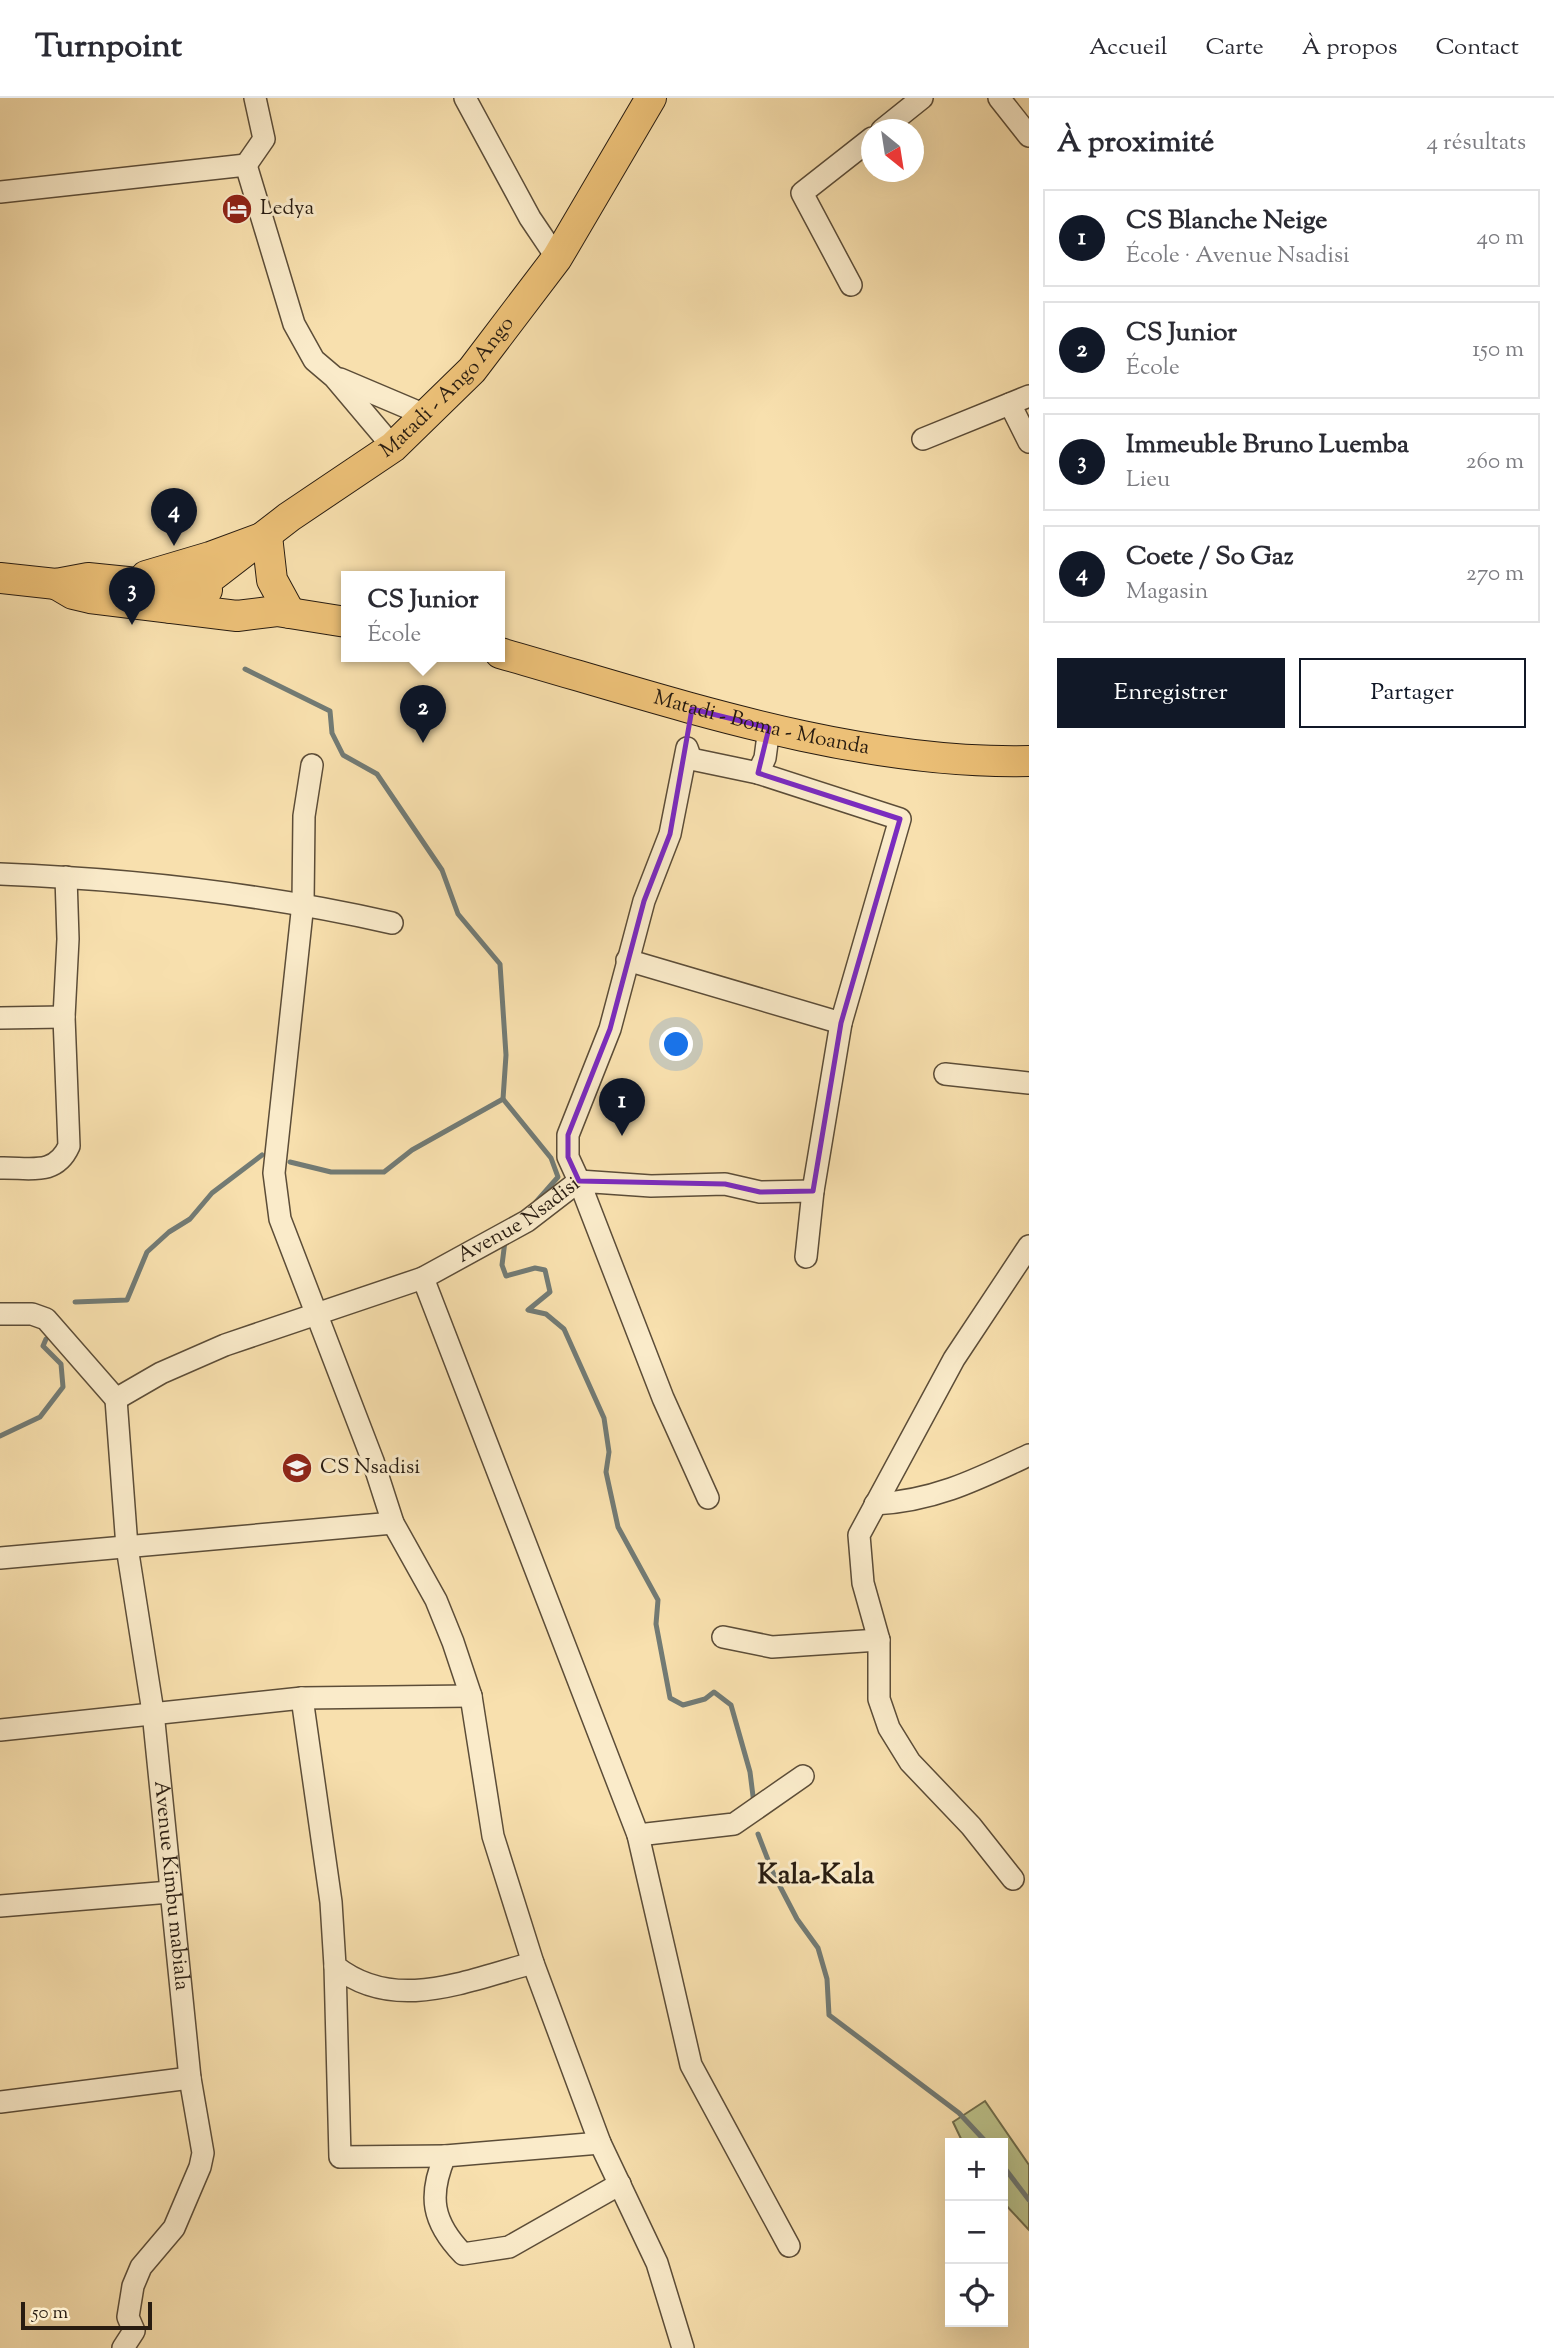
<!DOCTYPE html>
<html lang="fr">
<head>
<meta charset="utf-8">
<style>
	:root { --surface:#fff; --page:#f2f2f3; --text:#2b2b33; --muted:#7c7c81; --line:#e1e1e2; --accent:#111827 }
	body { margin:0; font-family:"Sorts Mill Goudy",serif; background:var(--page); color:var(--text) }
	.controls { position:absolute; right:21px; bottom:21px; display:grid; overflow:hidden; border-radius:0px; box-shadow:0 7px 28px #0002 }
	.controls button { width:63px; height:63px; display:grid; place-items:center; padding:0; border:0; border-bottom:2px solid var(--line); background:var(--surface); color:var(--text); font:35px sans-serif }
	.compass { position:absolute; left:861px; top:21px; width:63px; height:63px; border-radius:50%; background:var(--surface); box-shadow:0 7px 28px #0002; rotate:150deg }
	.scale { position:absolute; left:21px; bottom:18px; width:131px; box-sizing:border-box; padding-left:7px; border:4px solid #281c11; border-top:0; font-size:19px; line-height:24px; white-space:nowrap; color:#281c11; -webkit-text-stroke:5px #faebca; paint-order:stroke }
	.you { position:absolute; left:677px; top:947px; width:24px; height:24px; margin:-18px; border:5px solid #fff; border-radius:50%; background:#1a73e8; box-shadow:0 0 0 10px #1a73e833 }
	.badge { display:grid; place-items:center; width:46px; height:46px; border-radius:50%; background:var(--accent); color:#fff; font-size:23px; font-weight:700 }
	.pin { position:absolute; translate:-50% -58px; filter:drop-shadow(0 2px 4px #0008) }
	.pin::after { content:''; position:absolute; top:37px; width:24px; height:21px; background:inherit; clip-path:polygon(0 0,100% 0,50% 100%) }
	.popup { position:absolute; left:341px; top:473px; width:164px; height:91px; box-sizing:border-box; display:grid; place-content:center; border-radius:0px; background:var(--surface); filter:drop-shadow(0 2px 5px #0005); font-size:23px; white-space:nowrap; color:var(--muted) }
	.popup b { font-size:26px; color:var(--text) }
	.popup::after { content:''; position:absolute; left:50%; top:100%; margin-left:-14px; border:14px solid transparent; border-top-color:var(--surface) }
	.list { margin:0; padding:0; list-style:none }
	h2 { display:flex; justify-content:space-between; align-items:center; height:91px; margin:0; padding:0 28px; font-size:30px }
	h2 small { font-size:23px; font-weight:400; color:var(--muted) }
	.list li { display:grid; grid-template-columns:46px 1fr auto; gap:21px; align-items:center; box-sizing:border-box; height:98px; margin:0 14px 14px; padding:0 14px; border:2px solid var(--line); border-radius:0px }
	.list b { display:block; font-size:26px; white-space:nowrap }
	.list p { margin:0; font-size:23px; white-space:nowrap; color:var(--muted) }
	.list em { font-size:23px; font-style:normal; color:var(--muted) }
	.actions { display:flex; gap:14px; padding:21px 28px }
	.actions a { flex:1; padding:16px 0; border:2px solid var(--accent); border-radius:0px; text-align:center; font-size:24px; color:var(--accent) }
	.actions .main { background:var(--accent); color:#fff }
	.icon { flex:none; width:38px; height:38px; fill:none; stroke:currentColor; stroke-width:2; stroke-linecap:round; stroke-linejoin:round }
	.map { position:relative; flex:none; width:1029px; height:2250px; overflow:hidden }
	header { display:flex; align-items:center; gap:42px; box-sizing:border-box; height:98px; padding:0 35px; background:var(--surface); border-bottom:2px solid var(--line) }
	header strong { font-size:33px }
	nav { display:flex; gap:38px; margin-inline-start:auto; font-size:24px }
	main { display:flex }
	aside { flex:1; background:var(--surface) }
	.map>svg:first-child { display:block }
	.green { fill:#bcc28b; stroke:#726f4e; stroke-width:2 }
	.lines { fill:none; stroke-linecap:round; stroke-linejoin:round }
	.stream { stroke:#727b75; stroke-width:5 }
	.minor-casing { stroke:#5c4d38; stroke-width:24 }
	.highway-casing { stroke:#281c11; stroke-width:32 }
	.minor { stroke:#faebca; stroke-width:21 }
	.highway { stroke:#ecc077; stroke-width:30 }
	.marked { fill:none; stroke:#7b2cbf; stroke-width:5; stroke-linejoin:round }
	.labels { text-anchor:middle; dominant-baseline:central; stroke-width:6; stroke-linejoin:round; paint-order:stroke }
	.poi-label { font-size:21px; fill:#281c11; stroke:#faebca; text-anchor:start }
	.street-label { font-size:21px; fill:#281c11; stroke:#faebca }
	.district-label { font-size:28px; font-weight:bold; fill:#281c11; stroke:#faebca }
</style>
</head>
<body>
<header>
<strong>Turnpoint</strong>
<nav><a>Accueil</a><a>Carte</a><a>À propos</a><a>Contact</a></nav>
</header>
<main>
<div class="map">
<svg width="1029" height="2250" viewBox="0 0 1029 2250">
	<rect width="100%" height="100%" fill="#f8e0ae"/>
	<filter id="stains"><feTurbulence type="fractalNoise" baseFrequency=".00286" numOctaves="4"/><feColorMatrix values="0 0 0 0 .2 0 0 0 0 .09 0 0 0 0 .02 0 0 0 .5 -.17"/></filter>
	<radialGradient id="worn" r=".72"><stop offset=".6" stop-color="#630" stop-opacity="0"/><stop offset="1" stop-color="#630" stop-opacity=".3"/></radialGradient>
	<path class="green" d="M985,2003L1029,2067V2132L1003,2104V2045H963L953,2024Z"/>
	<g class="lines">
		<g class="stream">
			<path d="M245,571L330,613L332,635L343,657L377,676L442,772L458,816L500,866L506,957L503,1001L412,1052L384,1074H331L290,1064"/>
			<path d="M503,1001L551,1060L558,1079L536,1104"/>
			<path d="M505,1143L502,1167L506,1178L535,1170L545,1172L550,1194L528,1212L546,1216L564,1231L604,1320L609,1354L606,1374L618,1429L658,1502L656,1526L670,1600L683,1607L705,1601L714,1594L731,1607L750,1674L754,1706"/>
			<path d="M75,1204L127,1202L147,1154L169,1134L190,1121L212,1095L262,1057"/>
			<path d="M0,1338L40,1319L63,1289L61,1266L43,1248L46,1241"/>
			<path d="M758,1736L773,1775L797,1821L818,1850L827,1881L829,1917L959,2015L987,2045"/>
			<path d="M1003,2068L1029,2102"/>
		</g>
		<g class="minor-casing">
			<g id="minor">
				<path d="M465,0L530,120L557,160"/>
				<path d="M999,0L1029,38"/>
				<path d="M882,32L922,0"/>
				<path d="M246,67L264,41L255,0"/>
				<path d="M0,94L246,67L294,226L314,262L334,279L393,349"/>
				<path d="M851,187L802,95L872,40"/>
				<path d="M340,281L425,317"/>
				<path d="M1010,306L1029,344"/>
				<path d="M923,341L1029,298"/>
				<path d="M312,667L304,718L303,805L274,1075L280,1121L373,1363L393,1425L436,1502L453,1544L471,1598L493,1738L533,1865L600,2045L657,2165L683,2250"/>
				<path d="M758,675L900,721L841,925L813,1093L806,1159"/>
				<path d="M0,776C131,781 264,796 392,825"/>
				<path d="M627,862L841,925"/>
				<path d="M0,920L64,919"/>
				<path d="M945,976L1029,985"/>
				<path d="M0,1070C29,1069 55,1079 69,1048L64,919L68,841L66,779"/>
				<path d="M423,1180L638,1737L691,1967L789,2148"/>
				<path d="M0,1216H32L46,1221L116,1301"/>
				<path id="s1" d="M116,1301L161,1275L225,1247L423,1180L527,1123L579,1083L568,1059V1037L610,931L644,803L670,736L687,650L691,661L758,675L765,660L769,630"/>
				<path id="s2" d="M116,1301L127,1449L153,1614L190,1980L203,2055L200,2069L174,2130L141,2169L133,2188L128,2219L134,2233L123,2250"/>
				<path d="M708,1400L663,1300L579,1083L651,1088L725,1086L760,1094L813,1093"/>
				<path d="M875,1406C934,1403 976,1382 1029,1357"/>
				<path d="M0,1460L393,1425"/>
				<path d="M723,1539L772,1549L879,1542"/>
				<path d="M302,1600L331,1804L335,1868C395,1916 467,1882 533,1865"/>
				<path d="M0,1632L302,1600L471,1598"/>
				<path d="M638,1737L734,1726L803,1678"/>
				<path d="M1013,1781L971,1728L910,1664L889,1630L879,1601V1542L863,1485L859,1437L954,1261L1029,1148"/>
				<path d="M0,1808L170,1794"/>
				<path d="M335,1868L340,2059L445,2058"/>
				<path d="M0,2004L190,1980"/>
				<path d="M600,2045L445,2058C428,2098 432,2124 463,2156L509,2149L620,2086"/>
			</g>
		</g>
		<g class="highway-casing">
			<g id="highway">
				<path d="M146,478L210,459L267,438L272,482L290,515"/>
				<path d="M0,480L56,486L88,480L207,492"/>
				<path d="M56,486L73,496L90,500L237,518L277,513L346,524"/>
				<path id="s3" d="M171,510L289,419L393,349L472,272L557,160L651,0"/>
				<path id="s4" d="M500,555C669,603 852,667 1029,663"/>
			</g>
		</g>
		<use href="#minor" class="minor"/>
		<use href="#highway" class="highway"/>
	</g>
	<path class="marked" d="M692,611L769,630L758,675L900,721L841,925L813,1093L760,1094L725,1086L579,1083L568,1059V1037L610,931L644,803L670,736Z"/>
	<defs>
		<g id="hotel-disc" transform="scale(1.575)"><circle r="9.5" fill="#8f2418" stroke="#faebca"/><path d="M-6-4.5h1.5V1H6V5H4.5V3h-9V5H-6ZM-4 0a1.8 1.8 0 1 1 3.6 0ZM.5 0V-2.5h3Q6-2.5 6 0Z" fill="#fff"/></g>
		<g id="school-disc" transform="scale(1.575)"><circle r="9.5" fill="#8f2418" stroke="#faebca"/><path d="M0-5L7-2L0 1L-7-2ZM-4 1L0 2.5L4 1V4Q0 6-4 4Z" fill="#fff"/></g>
	</defs>
	<g fill-rule="evenodd">
		<use href="#hotel-disc" x="237" y="111"/>
		<use href="#school-disc" x="297" y="1370"/>
	</g>
	<g class="labels">
		<g class="poi-label">
			<text x="260" y="111">Ledya</text>
			<text x="320" y="1370">CS Nsadisi</text>
		</g>
		<g class="street-label">
			<text stroke="none"><textPath href="#s3" startOffset="355">Matadi - Ango Ango</textPath></text>
			<text stroke="none"><textPath href="#s4" startOffset="271">Matadi - Boma - Moanda</textPath></text>
			<text stroke="none"><textPath href="#s1" startOffset="443">Avenue Nsadisi</textPath></text>
			<text stroke="none"><textPath href="#s2" startOffset="490">Avenue Kimbu mabiala</textPath></text>
		</g>
		<g class="district-label">
			<text x="816" y="1778">Kala-Kala</text>
		</g>
	</g>
	<rect width="100%" height="100%" filter="url(#stains)"/>
	<rect width="100%" height="100%" fill="url(#worn)"/>
</svg>
<div class="controls">
<button>+</button>
<button>−</button>
<button><svg class="icon" aria-label="locate" viewBox="0 0 24 24"><circle cx="12" cy="12" r="6"/><path d="M12 2v4M12 18v4M2 12h4M18 12h4"/></svg></button>
</div>
<svg class="compass" viewBox="-18 -18 36 36"><path d="M0-13l5 13h-10z" fill="#e53935"/><path d="M0 13l5-13h-10z" fill="#7c7c81"/></svg>
<div class="scale">50 m</div>
<div class="you"></div>
<div class="pin badge" style="left:622px;top:1038px">1</div>
<div class="pin badge" style="left:423px;top:645px">2</div>
<div class="popup"><b>CS Junior</b>École</div>
<div class="pin badge" style="left:132px;top:527px">3</div>
<div class="pin badge" style="left:174px;top:448px">4</div>
</div>
<aside>
<h2>À proximité<small>4 résultats</small></h2>
<ul class="list">
<li><span class="badge">1</span><div><b>CS Blanche Neige</b><p>École · Avenue Nsadisi</p></div><em>40 m</em></li>
<li><span class="badge">2</span><div><b>CS Junior</b><p>École</p></div><em>150 m</em></li>
<li><span class="badge">3</span><div><b>Immeuble Bruno Luemba</b><p>Lieu</p></div><em>260 m</em></li>
<li><span class="badge">4</span><div><b>Coete / So Gaz</b><p>Magasin</p></div><em>270 m</em></li>
</ul>
<div class="actions"><a class="main">Enregistrer</a><a>Partager</a></div>
</aside>
</main>
</body>
</html>
